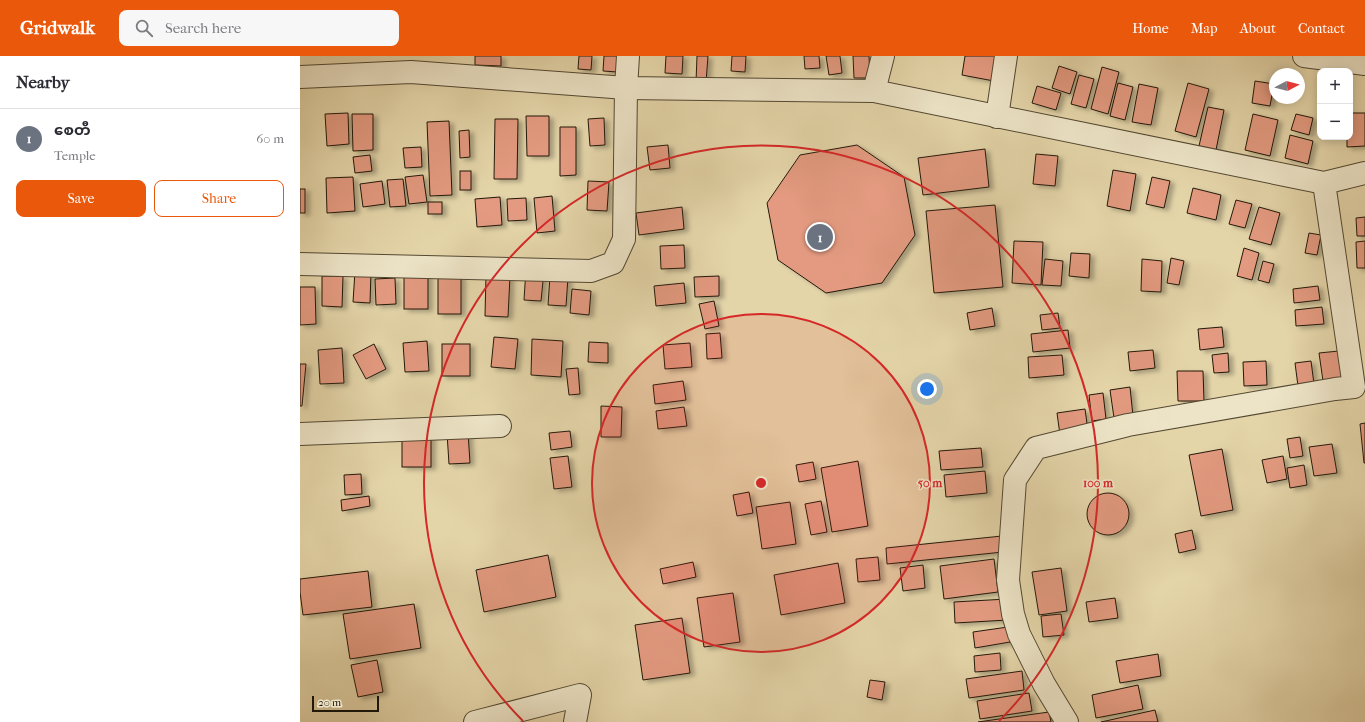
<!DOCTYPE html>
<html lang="en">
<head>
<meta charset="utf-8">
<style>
	:root { --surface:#fff; --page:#f7f7f7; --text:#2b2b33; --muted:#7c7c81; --line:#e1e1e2; --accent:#ea580c }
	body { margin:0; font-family:"IM FELL French Canon","Noto Sans Myanmar",serif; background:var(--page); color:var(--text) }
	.controls { position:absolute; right:12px; top:12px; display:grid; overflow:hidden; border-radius:8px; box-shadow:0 2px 10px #0003 }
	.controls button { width:36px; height:36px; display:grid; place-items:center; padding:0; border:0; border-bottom:1px solid var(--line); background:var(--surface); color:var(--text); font:20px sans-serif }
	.compass { position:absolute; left:969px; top:12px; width:36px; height:36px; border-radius:50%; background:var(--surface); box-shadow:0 2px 10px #0003; rotate:83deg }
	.scale { position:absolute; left:12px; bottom:10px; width:67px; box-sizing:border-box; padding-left:4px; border:2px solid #23190b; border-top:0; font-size:11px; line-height:14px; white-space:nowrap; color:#23190b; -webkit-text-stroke:3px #ede4c7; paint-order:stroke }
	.you { position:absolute; left:627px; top:333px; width:14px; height:14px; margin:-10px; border:3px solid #fff; border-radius:50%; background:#1a73e8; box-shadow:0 0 0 6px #1a73e833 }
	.badge { display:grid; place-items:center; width:26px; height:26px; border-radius:50%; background:var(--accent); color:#fff; font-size:13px; font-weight:700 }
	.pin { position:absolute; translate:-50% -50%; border:2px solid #fff; box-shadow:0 1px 4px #0006 }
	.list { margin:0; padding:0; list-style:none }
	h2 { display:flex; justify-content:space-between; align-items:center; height:52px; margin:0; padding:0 16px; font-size:17px }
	h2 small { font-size:13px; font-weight:400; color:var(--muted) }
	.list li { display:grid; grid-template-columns:26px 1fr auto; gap:12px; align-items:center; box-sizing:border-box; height:60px; padding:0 16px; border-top:1px solid var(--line) }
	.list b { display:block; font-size:15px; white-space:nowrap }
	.list p { margin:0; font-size:13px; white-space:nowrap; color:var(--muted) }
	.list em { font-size:13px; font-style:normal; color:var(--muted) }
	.actions { display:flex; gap:8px; padding:12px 16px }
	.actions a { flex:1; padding:9px 0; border:1px solid var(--accent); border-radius:8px; text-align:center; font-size:14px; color:var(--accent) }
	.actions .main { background:var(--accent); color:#fff }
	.icon { flex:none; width:22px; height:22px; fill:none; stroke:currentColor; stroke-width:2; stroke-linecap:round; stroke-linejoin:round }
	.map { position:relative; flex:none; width:1065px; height:666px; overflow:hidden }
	header { display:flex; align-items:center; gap:24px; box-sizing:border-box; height:56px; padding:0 20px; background:var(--accent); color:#fff }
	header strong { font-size:19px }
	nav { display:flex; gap:22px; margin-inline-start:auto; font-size:14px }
	.search { width:280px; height:36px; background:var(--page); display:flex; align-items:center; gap:10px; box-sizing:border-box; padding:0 14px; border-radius:8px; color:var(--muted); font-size:15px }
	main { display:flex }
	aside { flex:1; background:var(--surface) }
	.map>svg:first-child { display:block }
	.building { fill:#e39a80; stroke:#23190b; filter:url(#shadow) }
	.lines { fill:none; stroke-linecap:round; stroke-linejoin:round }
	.minor-casing { stroke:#534832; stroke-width:24 }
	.minor { stroke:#ede4c7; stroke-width:22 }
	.ring { fill:none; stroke:#d62828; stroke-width:2 }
	.centre { fill:#d62828; stroke:#ede4c7; stroke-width:2 }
	.ring-label { font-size:12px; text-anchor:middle; font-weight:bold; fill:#d62828; stroke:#ede4c7; stroke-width:3; stroke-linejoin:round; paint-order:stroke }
</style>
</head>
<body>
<header>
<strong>Gridwalk</strong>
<div class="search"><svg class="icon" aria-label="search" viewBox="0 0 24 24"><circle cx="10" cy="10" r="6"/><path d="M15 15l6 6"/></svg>Search here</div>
<nav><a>Home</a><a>Map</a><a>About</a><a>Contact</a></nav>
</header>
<main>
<aside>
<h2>Nearby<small></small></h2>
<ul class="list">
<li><span class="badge" style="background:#6b7280">1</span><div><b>စေတီ</b><p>Temple</p></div><em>60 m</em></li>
</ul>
<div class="actions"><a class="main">Save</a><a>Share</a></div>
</aside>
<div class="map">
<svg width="1065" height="666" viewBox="0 0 1065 666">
	<defs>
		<filter id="shadow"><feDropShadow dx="4.5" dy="2.5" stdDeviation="2" flood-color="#0004"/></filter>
	</defs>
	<rect width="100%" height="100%" fill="#e4d5a9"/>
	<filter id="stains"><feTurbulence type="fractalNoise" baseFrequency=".005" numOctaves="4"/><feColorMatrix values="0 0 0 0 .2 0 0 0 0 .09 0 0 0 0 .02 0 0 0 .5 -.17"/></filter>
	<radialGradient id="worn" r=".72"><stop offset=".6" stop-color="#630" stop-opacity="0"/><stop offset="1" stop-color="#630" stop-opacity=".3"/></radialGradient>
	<g class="building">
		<path d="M175,0H201V10L175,9Z"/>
		<path d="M279,0H292L291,14L278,13Z"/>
		<path d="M304,0H319L318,16L303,15Z"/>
		<path d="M366,0H383L382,18L365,17Z"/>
		<path d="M397,0H408L406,26H396Z"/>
		<path d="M432,0H446L445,16L431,15Z"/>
		<path d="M504,0H519L520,12L505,13Z"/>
		<path d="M526,0H540L542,17L529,19Z"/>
		<path d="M553,0H569L570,22H554Z"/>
		<path d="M665,0H698L694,25L662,19Z"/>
		<path d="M759,10L777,16L770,38L752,32Z"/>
		<path d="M802,11L819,16L808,58L791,53Z"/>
		<path d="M779,19L794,23L786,52L771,48Z"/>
		<path d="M955,25L974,28L970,50L952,47Z"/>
		<path d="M818,27L833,31L825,64L810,60Z"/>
		<path d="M888,27L909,33L896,81L875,75Z"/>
		<path d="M839,28L858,32L851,69L832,66Z"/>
		<path d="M737,30L761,37L756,54L732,47Z"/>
		<path d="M908,51L924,54L916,94L899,90Z"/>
		<path d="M48,57L49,88L27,90L25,58Z"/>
		<path d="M1050,57H1065V90L1047,91V81H1050Z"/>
		<path d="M52,58H73V94L53,95Z"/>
		<path d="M953,58L978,64L970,100L945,94Z"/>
		<path d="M996,58L1013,62L1009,79L991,74Z"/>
		<path d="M226,60H249V100H227Z"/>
		<path d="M304,62L305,89L290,90L288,63Z"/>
		<path d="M195,63H218L217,123H194Z"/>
		<path d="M149,65L152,139L130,140L127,66Z"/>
		<path d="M260,71H276V119L260,120Z"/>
		<path d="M169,74L170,101L160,102L159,75Z"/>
		<path d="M990,79L1013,85L1008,108L985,102Z"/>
		<path d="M368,89L370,112L350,114L347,91Z"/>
		<path d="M557,89L604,121L615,179L582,227L526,237L478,204L467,147L500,99Z"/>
		<path d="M121,91L122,111L105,112L103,92Z"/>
		<path d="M685,93L689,131L623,139L618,102Z"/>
		<path d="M736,98L758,100L755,130L733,128Z"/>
		<path d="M70,99L72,115L55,117L53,101Z"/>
		<path d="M813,114L836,118L830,155L807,150Z"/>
		<rect x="160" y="115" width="11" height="19"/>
		<path d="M123,119L127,146L109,148L105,121Z"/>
		<path d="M53,121L55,155L27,157L26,122Z"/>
		<path d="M852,121L870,125L864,152L846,148Z"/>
		<path d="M103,123L106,150L90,151L87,124Z"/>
		<path d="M82,125L85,148L63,151L60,128Z"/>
		<path d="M288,125L309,126L307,155L287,154Z"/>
		<path d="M893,132L921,139L916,164L887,157Z"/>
		<rect x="0" y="133" width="5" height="24"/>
		<path d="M252,140L255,175L237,177L234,142Z"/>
		<path d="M200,141L202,169L177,171L175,143Z"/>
		<path d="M226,142L227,164L208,165L207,143Z"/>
		<path d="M936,144L952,148L945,172L929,168Z"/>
		<rect x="128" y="146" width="14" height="12"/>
		<path d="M695,149L703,231L634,237L626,155Z"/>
		<path d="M382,151L384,173L339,179L336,157Z"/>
		<path d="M959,151L980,157L971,189L949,183Z"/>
		<path d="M1065,161V180H1057L1056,162Z"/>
		<path d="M1009,177L1021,179L1017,199L1005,197Z"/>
		<path d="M714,185L743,186L741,229L712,227Z"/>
		<path d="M1065,185V212H1057L1056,186Z"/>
		<path d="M384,189L385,212L361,213L360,190Z"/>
		<path d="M944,192L959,197L952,224L937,220Z"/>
		<path d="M771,197L790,198L789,222L769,220Z"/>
		<path d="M871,202L884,205L879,229L867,227Z"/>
		<path d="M745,203L763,205L761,230L742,229Z"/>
		<path d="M842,203L862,205L861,236L841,235Z"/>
		<path d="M963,205L974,208L969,227L958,224Z"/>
		<path d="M226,213L244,215L241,245L224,244Z"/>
		<path d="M55,215H71L70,247L53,246Z"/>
		<rect x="104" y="216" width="24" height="37"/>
		<rect x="138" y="218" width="23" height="40"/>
		<path d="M186,219L210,220L208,261L185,260Z"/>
		<path d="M22,220H43L42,251L22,250Z"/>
		<path d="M250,220L268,221L266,250L248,249Z"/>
		<path d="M419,220V240L395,241L394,221Z"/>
		<path d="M95,222L96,248L76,249L75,223Z"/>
		<path d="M384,227L386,247L356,250L354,230Z"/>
		<path d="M1018,230L1020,244L994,247L993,233Z"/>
		<path d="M0,231H15L16,268L0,269Z"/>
		<path d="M272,233L291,235L289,259L270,257Z"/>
		<path d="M414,245L419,270L405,273L399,248Z"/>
		<path d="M1022,251L1024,268L996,270L995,254Z"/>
		<path d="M692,252L695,270L670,274L667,257Z"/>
		<path d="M758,257L760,272L742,274L740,259Z"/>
		<path d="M922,271L924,291L900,294L898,273Z"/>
		<path d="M768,274L770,292L733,296L731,278Z"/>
		<path d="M420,277L422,302L407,303L406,278Z"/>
		<path d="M194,281L218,283L215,313L191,311Z"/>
		<path d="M232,283L263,285L261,321L231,319Z"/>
		<path d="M127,285L129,315L105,316L103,287Z"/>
		<path d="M289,286L308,287V307L288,306Z"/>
		<path d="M390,287L392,311L365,313L363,289Z"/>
		<path d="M74,288L86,313L66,323L53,299Z"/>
		<rect x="142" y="288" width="28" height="32"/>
		<path d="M42,292L44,327L20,328L18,294Z"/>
		<path d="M853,294L855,312L830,315L828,296Z"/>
		<path d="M1039,295L1043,329L1024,332L1019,297Z"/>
		<path d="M928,297L929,316L914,317L912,299Z"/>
		<path d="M762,299L764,319L729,322L728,301Z"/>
		<path d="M966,305L967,329L944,330L943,306Z"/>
		<path d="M1011,305L1014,328L998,330L995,307Z"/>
		<path d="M0,308H6L2,350H0Z"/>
		<path d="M278,312L280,338L269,339L266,313Z"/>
		<path d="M877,315H903L904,345H878Z"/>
		<path d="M383,325L386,344L355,348L353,329Z"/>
		<path d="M830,331L833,360L814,362L810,334Z"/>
		<path d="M803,337L806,363L792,365L789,339Z"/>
		<path d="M301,350L322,351L321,381H301Z"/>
		<path d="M384,351L387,370L358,373L356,355Z"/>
		<path d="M785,353L788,375L760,379L757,357Z"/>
		<path d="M1065,367V407H1064L1060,368Z"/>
		<path d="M270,375L272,391L251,394L249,377Z"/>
		<path d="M168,376L170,407L149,408L147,377Z"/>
		<rect x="102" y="379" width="29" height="32"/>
		<path d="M1000,381L1003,400L990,402L987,383Z"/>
		<path d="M1032,388L1037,417L1014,420L1009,391Z"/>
		<path d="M681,392L683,411L641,414L639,395Z"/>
		<path d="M922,393L933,454L901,460L889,399Z"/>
		<path d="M268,400L272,431L254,433L250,402Z"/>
		<path d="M983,400L987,423L967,427L962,404Z"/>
		<path d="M558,405L568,470L532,476L521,412Z"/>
		<path d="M513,406L516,423L499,426L496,409Z"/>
		<path d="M1004,409L1007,429L990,432L987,412Z"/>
		<path d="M685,415L687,437L646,441L644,419Z"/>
		<path d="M61,418L62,438L45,439L44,419Z"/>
		<path d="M449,436L453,457L437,460L433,439Z"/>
		<circle cx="808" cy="458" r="21"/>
		<path d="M69,440L70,450L42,455L41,444Z"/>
		<path d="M521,445L527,476L511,479L505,448Z"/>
		<path d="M490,446L496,488L462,493L456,451Z"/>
		<path d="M892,474L896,493L879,497L875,478Z"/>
		<path d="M702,480L703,496L587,508L586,492Z"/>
		<path d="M248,499L256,541L184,556L176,514Z"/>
		<path d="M578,501L580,524L558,526L556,503Z"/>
		<path d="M694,503L698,536L644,543L640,510Z"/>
		<path d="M393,506L396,521L363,528L360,513Z"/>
		<path d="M538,507L545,547L481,559L474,519Z"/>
		<path d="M623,509L625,532L603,535L600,512Z"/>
		<path d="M761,512L767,555L739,559L732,516Z"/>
		<path d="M68,515L72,551L3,559L0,536V523Z"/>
		<path d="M433,537L440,586L404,591L397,542Z"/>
		<path d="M815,542L818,562L789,566L786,546Z"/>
		<path d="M707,543L708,564L655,567L654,546Z"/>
		<path d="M114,548L121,592L50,603L43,558Z"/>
		<path d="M761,558L764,579L743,581L741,560Z"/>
		<path d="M382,562L390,617L343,624L335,569Z"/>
		<path d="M708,571L710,586L675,592L673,576Z"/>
		<path d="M700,597L701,614L675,616L674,600Z"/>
		<path d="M858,598L861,620L820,627L816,605Z"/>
		<path d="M77,604L83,636L58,641L51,609Z"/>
		<path d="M722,615L724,634L669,642L666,623Z"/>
		<path d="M570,624L585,626L582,644L567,641Z"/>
		<path d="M838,629L843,653L796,662L792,639Z"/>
		<path d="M729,637L732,655L680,663L677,645Z"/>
		<path d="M855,654L858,666H801Z"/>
		<path d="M749,656L751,666H678Z"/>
	</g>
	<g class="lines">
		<g class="minor-casing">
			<g id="minor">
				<path d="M1004,0L1065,8"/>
				<path d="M0,21L111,16L326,32L574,35L1024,127L1065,117"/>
				<path d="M574,35L583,0"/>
				<path d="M697,61L706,0"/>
				<path d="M0,208L291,215L313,207L324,183L326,32L328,0"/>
				<path d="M0,378L200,370"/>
				<path d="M175,666L280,639L275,666"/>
				<path d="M767,666L744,628L719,578L713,558L708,524L715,424L736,392L828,369L1035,333L1054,331L1024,127"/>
			</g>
		</g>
		<use href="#minor" class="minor"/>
	</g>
	<circle cx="461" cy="427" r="169" fill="#d62828" fill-opacity=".12"/>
	<g class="ring">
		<circle cx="461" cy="427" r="169"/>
		<path d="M223 665A337 337 0 1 1 699 665"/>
	</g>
	<circle cx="461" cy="427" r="6" class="centre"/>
	<g class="ring-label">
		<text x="630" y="431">50 m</text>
		<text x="798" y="431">100 m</text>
	</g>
	<rect width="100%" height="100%" filter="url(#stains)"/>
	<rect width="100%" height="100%" fill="url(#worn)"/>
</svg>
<div class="controls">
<button>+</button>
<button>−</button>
</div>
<svg class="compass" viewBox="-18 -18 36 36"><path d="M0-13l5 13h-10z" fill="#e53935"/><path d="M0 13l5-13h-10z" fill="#7c7c81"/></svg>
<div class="scale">20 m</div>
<div class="you"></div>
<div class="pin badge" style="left:520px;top:181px;background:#6b7280">1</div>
</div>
</main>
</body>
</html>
